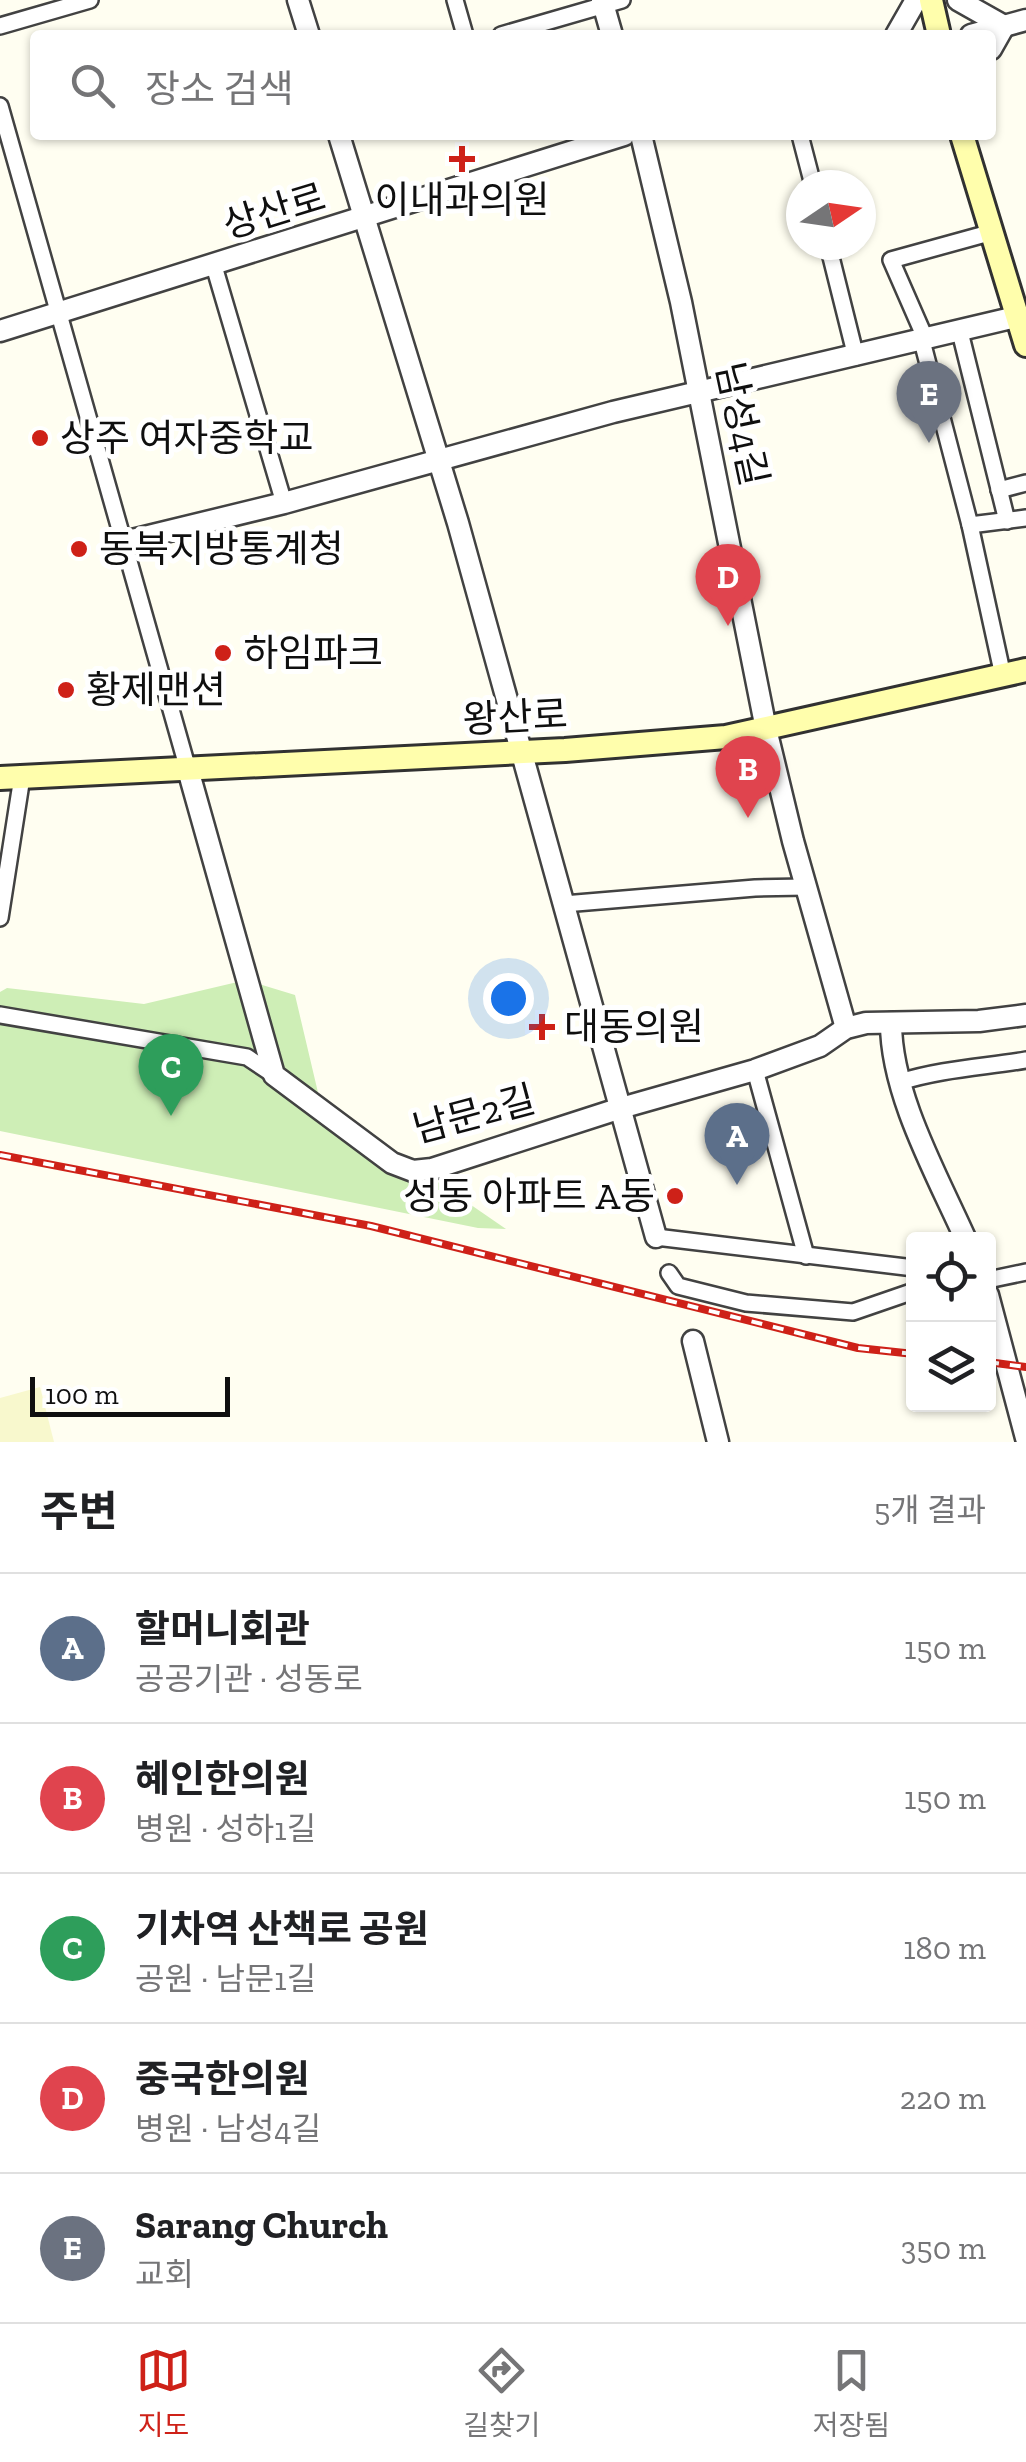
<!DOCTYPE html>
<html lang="ko">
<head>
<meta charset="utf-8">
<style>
	:root { --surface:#fff; --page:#f6f6f6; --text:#202124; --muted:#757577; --line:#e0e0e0; --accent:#ce2118 }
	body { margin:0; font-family:"Zilla Slab","Noto Sans KR",serif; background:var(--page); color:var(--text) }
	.controls { position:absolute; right:30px; bottom:30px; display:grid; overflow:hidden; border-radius:10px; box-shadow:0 2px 8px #0004 }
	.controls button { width:90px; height:90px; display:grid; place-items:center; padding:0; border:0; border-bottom:2px solid var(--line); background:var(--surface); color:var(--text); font:50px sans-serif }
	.compass { position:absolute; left:786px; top:170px; width:90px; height:90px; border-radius:50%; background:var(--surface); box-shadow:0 2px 8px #0004; rotate:77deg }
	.scale { position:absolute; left:30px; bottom:25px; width:200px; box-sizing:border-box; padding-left:10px; border:5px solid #0f0f0f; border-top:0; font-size:28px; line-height:35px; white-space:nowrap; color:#0f0f0f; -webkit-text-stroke:8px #fff; paint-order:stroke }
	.you { position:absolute; left:508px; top:998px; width:35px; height:35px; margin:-25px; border:8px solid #fff; border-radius:50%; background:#1a73e8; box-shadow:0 0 0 15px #1a73e833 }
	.badge { display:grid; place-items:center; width:65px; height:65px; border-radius:50%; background:var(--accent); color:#fff; font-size:32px; font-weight:700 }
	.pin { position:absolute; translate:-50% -82px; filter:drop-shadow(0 2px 5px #0008) }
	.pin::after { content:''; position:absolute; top:52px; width:35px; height:30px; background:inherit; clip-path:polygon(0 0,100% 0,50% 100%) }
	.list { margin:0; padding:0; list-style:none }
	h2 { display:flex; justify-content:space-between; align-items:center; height:130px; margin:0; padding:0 40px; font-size:42px }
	h2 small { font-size:32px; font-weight:400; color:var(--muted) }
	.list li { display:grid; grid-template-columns:65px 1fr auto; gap:30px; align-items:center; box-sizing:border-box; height:150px; padding:0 40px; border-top:2px solid var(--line) }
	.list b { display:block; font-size:38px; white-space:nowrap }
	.list p { margin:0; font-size:32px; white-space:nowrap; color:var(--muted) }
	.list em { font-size:32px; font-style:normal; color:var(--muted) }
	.icon { flex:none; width:55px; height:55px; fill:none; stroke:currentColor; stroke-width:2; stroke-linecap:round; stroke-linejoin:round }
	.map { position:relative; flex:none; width:1026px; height:1442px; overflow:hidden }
	.search { position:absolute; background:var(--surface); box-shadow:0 2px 8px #0004; left:30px; right:30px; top:30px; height:110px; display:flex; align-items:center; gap:25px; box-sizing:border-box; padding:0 35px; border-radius:10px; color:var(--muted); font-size:38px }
	.sheet { height:880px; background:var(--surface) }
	nav { display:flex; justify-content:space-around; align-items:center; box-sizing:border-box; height:140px; border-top:2px solid var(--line); background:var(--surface); font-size:28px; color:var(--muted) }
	nav a { display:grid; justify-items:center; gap:5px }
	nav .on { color:var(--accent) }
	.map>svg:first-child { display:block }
	.farmland { fill:#f8f8cd }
	.green { fill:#ceeeb6 }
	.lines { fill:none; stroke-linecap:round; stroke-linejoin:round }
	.minor-casing { stroke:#424242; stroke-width:20 }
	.tertiary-casing { stroke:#424242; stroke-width:25 }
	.secondary-casing { stroke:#313131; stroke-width:28 }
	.minor { stroke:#fff; stroke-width:15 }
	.tertiary { stroke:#fff; stroke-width:20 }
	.secondary { stroke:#fffeac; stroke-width:22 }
	.rail-casing { stroke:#ce2118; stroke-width:8 }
	.rail { stroke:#fff; stroke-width:4; stroke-dasharray:11; stroke-linecap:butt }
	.poi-dot { fill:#ce2118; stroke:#fff; stroke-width:4 }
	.labels { text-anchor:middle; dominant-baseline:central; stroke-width:10; stroke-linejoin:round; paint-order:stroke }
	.poi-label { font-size:38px; fill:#0f0f0f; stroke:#fff; text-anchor:start }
	.street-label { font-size:38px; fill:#0f0f0f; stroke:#fff }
</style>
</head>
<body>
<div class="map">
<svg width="1026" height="1442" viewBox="0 0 1026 1442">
	<rect width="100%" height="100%" fill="#fffef1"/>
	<path class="farmland" d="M40,1387L54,1442H0V1398Z"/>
	<path class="green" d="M246,980L295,995L320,1101L506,1229L478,1228L0,1131V992L7,988L144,1004Z"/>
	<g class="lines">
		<g class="minor-casing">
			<g id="minor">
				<path d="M455,0L465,35"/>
				<path d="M0,26L90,0"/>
				<path d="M501,35L622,0"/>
				<path d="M0,106L187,766"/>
				<path d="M800,135L813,185"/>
				<path d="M828,245L856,357"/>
				<path d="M214,266L284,503"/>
				<path d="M960,332L1007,521"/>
				<path d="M926,340L891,260L989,233"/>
				<path d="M922,341L970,525L1003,676"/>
				<path d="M999,490L1026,483"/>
				<path d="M970,525L1026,518"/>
				<path d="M564,904L755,888L806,887"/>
				<path d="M0,918L22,777"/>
				<path d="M0,1015L247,1057L274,1075"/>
				<path d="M755,1070L806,1256"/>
				<path d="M900,1082C941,1069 984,1067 1026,1060"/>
				<path d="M656,1237L914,1268"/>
				<path d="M669,1273L678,1286L746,1303L853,1312L914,1291"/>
				<path d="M988,1280L1026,1272"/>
			</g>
		</g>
		<g class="tertiary-casing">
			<g id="tertiary">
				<path d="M298,0L309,35"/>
				<path d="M602,0L612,35"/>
				<path d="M958,0L1004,26L991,49"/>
				<path d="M896,35L916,0"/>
				<path d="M971,35L1026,20"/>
				<path d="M339,135L458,523L656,1237"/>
				<path d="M641,135L681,302L766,729L793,841L846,1028"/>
				<path d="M0,331L624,135"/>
				<path d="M124,542L284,503L613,412L1016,317"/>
				<path d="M187,766L274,1075L392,1163L413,1171L432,1169L621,1108L755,1070L820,1046L846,1028L866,1023L979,1021L1026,1015"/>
				<path d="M891,1023C891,1094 937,1175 966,1240"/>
				<path d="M988,1295L1026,1438"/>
				<path d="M693,1341L718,1442"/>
			</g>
		</g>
		<g class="secondary-casing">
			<g id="secondary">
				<path d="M931,0L939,35"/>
				<path d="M962,135L1026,345"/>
				<path d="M0,778L565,750L726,737L1026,670"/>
			</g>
		</g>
		<use href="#minor" class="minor"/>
		<use href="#tertiary" class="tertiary"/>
		<use href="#secondary" class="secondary"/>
		<g class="rail-casing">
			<g id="rail">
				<path d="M0,1155L371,1226L858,1348L914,1354"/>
				<path d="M988,1362L1026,1367"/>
			</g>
		</g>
		<use href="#rail" class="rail"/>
	</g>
	<g class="poi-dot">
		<path d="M457 144h10v10h10v10h-10v10h-10v-10h-10v-10h10z"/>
		<circle cx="40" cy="438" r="10"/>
		<circle cx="79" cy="549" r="10"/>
		<circle cx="223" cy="653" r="10"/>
		<circle cx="66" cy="690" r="10"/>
		<path d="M537 1012h10v10h10v10h-10v10h-10v-10h-10v-10h10z"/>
		<circle cx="675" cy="1196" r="10"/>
	</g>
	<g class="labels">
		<g class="poi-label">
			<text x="462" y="200" text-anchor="middle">이내과의원</text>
			<text x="60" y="438">상주 여자중학교</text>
			<text x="99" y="549">동북지방통계청</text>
			<text x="243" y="653">하임파크</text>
			<text x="86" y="690">황제맨션</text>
			<text x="564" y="1027">대동의원</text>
			<text x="655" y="1196" text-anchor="end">성동 아파트 A동</text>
		</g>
		<g class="street-label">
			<text transform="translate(274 211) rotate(-17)">상산로</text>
			<text transform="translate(742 424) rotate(78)">남성4길</text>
			<text transform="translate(515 717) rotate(-3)">왕산로</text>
			<text transform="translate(474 1114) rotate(-15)">남문2길</text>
		</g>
	</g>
</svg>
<div class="controls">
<button><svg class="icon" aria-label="locate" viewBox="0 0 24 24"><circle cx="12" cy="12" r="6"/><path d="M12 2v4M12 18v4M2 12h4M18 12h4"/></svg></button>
<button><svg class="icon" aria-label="layers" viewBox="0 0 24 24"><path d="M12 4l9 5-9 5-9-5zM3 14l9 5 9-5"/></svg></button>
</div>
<svg class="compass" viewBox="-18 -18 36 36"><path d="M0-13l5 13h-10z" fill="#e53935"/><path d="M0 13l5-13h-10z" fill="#757577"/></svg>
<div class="scale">100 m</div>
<div class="you"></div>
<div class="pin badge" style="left:737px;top:1185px;background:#5c6f8a">A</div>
<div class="pin badge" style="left:748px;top:818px;background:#e0444e">B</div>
<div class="pin badge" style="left:171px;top:1116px;background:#2e9e5b">C</div>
<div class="pin badge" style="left:728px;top:626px;background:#e0444e">D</div>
<div class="pin badge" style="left:929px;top:443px;background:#6b7280">E</div>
<div class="search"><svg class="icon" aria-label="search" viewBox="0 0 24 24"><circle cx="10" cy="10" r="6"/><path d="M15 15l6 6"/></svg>장소 검색</div>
</div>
<section class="sheet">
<h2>주변<small>5개 결과</small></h2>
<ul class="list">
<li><span class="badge" style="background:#5c6f8a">A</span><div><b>할머니회관</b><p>공공기관 · 성동로</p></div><em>150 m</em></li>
<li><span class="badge" style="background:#e0444e">B</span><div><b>혜인한의원</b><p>병원 · 성하1길</p></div><em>150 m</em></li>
<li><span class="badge" style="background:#2e9e5b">C</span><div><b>기차역 산책로 공원</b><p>공원 · 남문1길</p></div><em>180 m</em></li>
<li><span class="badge" style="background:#e0444e">D</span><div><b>중국한의원</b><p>병원 · 남성4길</p></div><em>220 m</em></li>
<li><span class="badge" style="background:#6b7280">E</span><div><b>Sarang Church</b><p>교회</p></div><em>350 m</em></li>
</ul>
</section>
<nav>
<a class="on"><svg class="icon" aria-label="map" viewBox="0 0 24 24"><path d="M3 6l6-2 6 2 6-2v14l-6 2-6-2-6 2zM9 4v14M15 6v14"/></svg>지도</a>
<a><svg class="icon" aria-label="directions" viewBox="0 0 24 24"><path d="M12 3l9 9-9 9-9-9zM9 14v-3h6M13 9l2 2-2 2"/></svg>길찾기</a>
<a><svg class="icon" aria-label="saved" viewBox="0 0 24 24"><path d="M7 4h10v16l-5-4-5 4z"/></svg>저장됨</a>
</nav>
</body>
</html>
